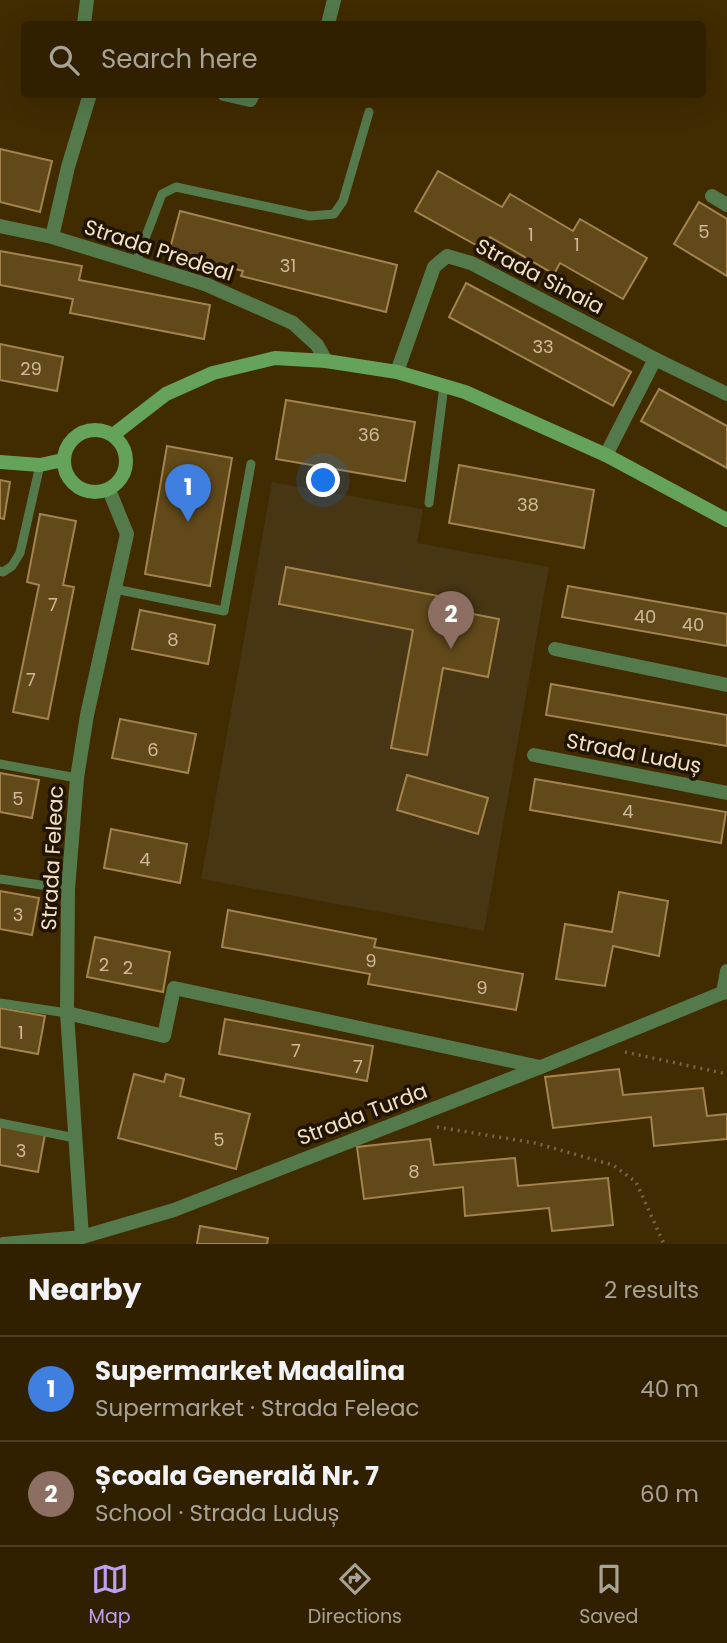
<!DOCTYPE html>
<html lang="en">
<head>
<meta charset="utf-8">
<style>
	:root { --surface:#312000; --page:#39280a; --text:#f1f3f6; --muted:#a8a399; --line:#4c3e22; --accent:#bca0f2 }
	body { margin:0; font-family:Poppins,sans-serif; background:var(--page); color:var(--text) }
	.you { position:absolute; left:324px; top:481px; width:24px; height:24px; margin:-18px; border:5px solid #fff; border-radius:50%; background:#1a73e8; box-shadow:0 0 0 10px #1a73e833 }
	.badge { display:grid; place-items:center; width:46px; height:46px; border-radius:50%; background:var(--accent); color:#fff; font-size:23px; font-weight:700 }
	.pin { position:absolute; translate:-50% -58px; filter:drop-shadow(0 2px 4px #0008) }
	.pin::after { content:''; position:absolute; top:37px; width:24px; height:21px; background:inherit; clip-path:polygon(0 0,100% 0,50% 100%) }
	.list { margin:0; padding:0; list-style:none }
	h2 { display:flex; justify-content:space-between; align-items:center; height:91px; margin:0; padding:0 28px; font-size:30px }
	h2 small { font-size:23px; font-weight:400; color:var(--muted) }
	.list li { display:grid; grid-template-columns:46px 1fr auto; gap:21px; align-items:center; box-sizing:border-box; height:105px; padding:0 28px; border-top:2px solid var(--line) }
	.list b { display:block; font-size:26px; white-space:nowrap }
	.list p { margin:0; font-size:23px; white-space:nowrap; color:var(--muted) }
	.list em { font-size:23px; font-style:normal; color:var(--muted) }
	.icon { flex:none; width:38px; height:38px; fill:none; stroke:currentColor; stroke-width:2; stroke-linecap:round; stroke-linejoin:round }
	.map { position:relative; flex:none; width:727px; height:1244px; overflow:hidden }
	.search { position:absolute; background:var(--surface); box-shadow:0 7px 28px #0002; left:21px; right:21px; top:21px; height:77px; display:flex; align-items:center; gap:18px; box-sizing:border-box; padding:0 24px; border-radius:7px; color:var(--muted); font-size:26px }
	.sheet { height:301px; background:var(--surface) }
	nav { display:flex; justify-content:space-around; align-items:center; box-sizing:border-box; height:98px; border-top:2px solid var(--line); background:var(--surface); font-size:19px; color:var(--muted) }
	nav a { display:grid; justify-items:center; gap:4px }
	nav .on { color:var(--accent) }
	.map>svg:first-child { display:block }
	.built { fill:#473513 }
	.building { fill:#62491a; stroke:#a4844d; stroke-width:2 }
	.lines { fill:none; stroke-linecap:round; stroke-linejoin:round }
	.path { stroke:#79653f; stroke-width:3.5; stroke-dasharray:2 5; stroke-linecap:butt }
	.lane { stroke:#547a4c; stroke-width:9 }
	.street { stroke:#547a4c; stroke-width:14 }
	.secondary { stroke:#66a35a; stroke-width:14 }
	.labels { text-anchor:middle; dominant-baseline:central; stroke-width:7; stroke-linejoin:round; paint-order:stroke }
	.number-label { font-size:18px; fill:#cebb9a }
	.street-label { font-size:21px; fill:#f2e1c5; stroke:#211501 }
</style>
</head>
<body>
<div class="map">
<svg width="727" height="1244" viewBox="0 0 727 1244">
	<rect width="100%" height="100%" fill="#412b00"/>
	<path class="built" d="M272,482L423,509L417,543L549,567L484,931L201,879Z"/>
	<g class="building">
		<path d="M0,149L52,161L40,212L0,202Z"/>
		<path d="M438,171L502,207L510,194L573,231L580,219L647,258L623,299L560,263L554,274L490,237L483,249L415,211Z"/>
		<path d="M699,202L727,219V276L674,244Z"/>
		<path d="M180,211L397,265L386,312L241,276L243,271L169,252Z"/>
		<path d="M0,251L82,266L79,280L210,305L204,339L70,313L73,299L0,285Z"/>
		<path d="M466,283L631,372L613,406L449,317Z"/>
		<path d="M0,344L63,357L57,391L0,380Z"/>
		<path d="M659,389L727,426V468L641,421Z"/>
		<path d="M286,400L415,422L405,481L276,459Z"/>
		<path d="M167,446L232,458L210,586L145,574Z"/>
		<path d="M459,465L594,490L584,548L449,523Z"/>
		<path d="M0,480L10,482L4,519L0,518Z"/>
		<path d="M40,514L76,521L63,585L74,587L48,719L13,712L39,585L27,582Z"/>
		<path d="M286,567L449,598L447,609L499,619L488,677L443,668L427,755L391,748L413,630L279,604Z"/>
		<path d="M568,586L727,614V646L562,617Z"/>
		<path d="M140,610L215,625L208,664L132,649Z"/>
		<path d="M551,684L727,715V746L546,715Z"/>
		<path d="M120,719L196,734L188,773L112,758Z"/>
		<path d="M0,773L39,780L32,818L0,812Z"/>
		<path d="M407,775L488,798L478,834L397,810Z"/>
		<path d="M535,779L726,812L721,843L530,810Z"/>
		<path d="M111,829L187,844L180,883L104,868Z"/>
		<path d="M0,891L39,898L32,935L0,929Z"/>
		<path d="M619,892L668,901L659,956L613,946L605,986L556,979L565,924L612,932Z"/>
		<path d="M228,910L376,939L374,947L523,974L516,1010L368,984L370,974L222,947Z"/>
		<path d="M95,937L170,952L163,992L87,977Z"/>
		<path d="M0,1008L45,1016L38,1054L0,1047Z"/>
		<path d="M225,1019L373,1046L367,1081L219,1054Z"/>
		<path d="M619,1069L623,1095L703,1088L707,1116L727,1114V1139L654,1146L651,1117L553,1128L545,1077Z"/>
		<path d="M134,1074L164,1082L166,1074L184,1079L180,1096L250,1114L236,1169L118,1138Z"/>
		<path d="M0,1126L45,1134L38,1172L0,1165Z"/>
		<path d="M430,1139L434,1165L515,1158L518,1186L608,1178L613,1225L552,1231L549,1208L465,1216L463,1187L364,1199L357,1147Z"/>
		<path d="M200,1226L268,1238L267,1244H197Z"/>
	</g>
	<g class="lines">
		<g class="path">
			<path d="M625,1052L727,1074"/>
			<path d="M437,1127L535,1143L613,1165L636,1182L664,1244"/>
		</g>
		<g class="lane">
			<path d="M136,262L162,194L176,187L310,216L334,214L343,201L369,112"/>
			<path d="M429,503L444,386"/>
			<path d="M0,571L3,572L12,566L20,553L40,465"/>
			<path d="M115,589L224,611L251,464"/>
			<path d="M0,764L77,778"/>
			<path d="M0,879L68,889"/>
			<path d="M0,1003L67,1013"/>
			<path d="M0,1123L75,1138"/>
		</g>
		<g class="street">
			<path d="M84,24L87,0"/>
			<path d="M328,24L334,0"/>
			<path d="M224,94L250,100L253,94"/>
			<path d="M712,196L727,205"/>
			<path d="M0,226L52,237L205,284L293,323L317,345L326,361"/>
			<path d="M52,237L68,167L90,94"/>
			<path d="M397,372L434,267L447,256L471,263L655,359L727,394"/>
			<path d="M606,455L655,359"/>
			<path d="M555,649L727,685"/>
			<path d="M534,755L727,793"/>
			<path d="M723,993L727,971"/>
			<path d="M67,1013L164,1036L174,988L540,1067"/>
			<path d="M82,1237L67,1013L68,889L77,778L87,715L127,534L109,490"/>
			<path d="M3,1244L82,1237L174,1210L541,1067L727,991"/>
		</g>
		<g class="secondary">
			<circle cx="95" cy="461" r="31"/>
			<path d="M113,435L166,394L213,373L275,358L326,361L397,372L465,392L606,455L727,520"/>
			<path d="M0,462L40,465L63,460"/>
		</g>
	</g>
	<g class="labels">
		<g class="number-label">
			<text x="704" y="231">5</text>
			<text x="531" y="234">1</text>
			<text x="577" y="244">1</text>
			<text x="288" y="265">31</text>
			<text x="543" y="346">33</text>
			<text x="31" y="368">29</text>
			<text x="369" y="434">36</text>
			<text x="528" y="504">38</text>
			<text x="53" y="604">7</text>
			<text x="645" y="616">40</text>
			<text x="693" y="624">40</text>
			<text x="173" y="639">8</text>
			<text x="31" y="679">7</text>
			<text x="153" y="749">6</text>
			<text x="18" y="798">5</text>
			<text x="628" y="811">4</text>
			<text x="145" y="859">4</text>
			<text x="18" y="914">3</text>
			<text x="371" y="960">9</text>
			<text x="104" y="964">2</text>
			<text x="128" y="967">2</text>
			<text x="482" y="987">9</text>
			<text x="21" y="1032">1</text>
			<text x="296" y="1050">7</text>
			<text x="358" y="1066">7</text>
			<text x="219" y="1139">5</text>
			<text x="21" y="1150">3</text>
			<text x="414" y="1171">8</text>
		</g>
		<g class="street-label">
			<text transform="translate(159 250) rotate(18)">Strada Predeal</text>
			<text transform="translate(540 276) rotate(27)">Strada Sinaia</text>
			<text transform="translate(634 753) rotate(11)">Strada Luduș</text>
			<text transform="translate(52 858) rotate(-87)">Strada Feleac</text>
			<text transform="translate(362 1114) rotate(-21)">Strada Turda</text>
		</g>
	</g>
</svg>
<div class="you"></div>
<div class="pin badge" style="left:188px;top:522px;background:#3f7fe0">1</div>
<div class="pin badge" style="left:451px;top:649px;background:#8d6e63">2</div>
<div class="search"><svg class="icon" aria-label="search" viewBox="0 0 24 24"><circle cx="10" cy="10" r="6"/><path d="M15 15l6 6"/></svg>Search here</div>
</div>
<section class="sheet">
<h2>Nearby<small>2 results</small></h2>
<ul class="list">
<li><span class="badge" style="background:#3f7fe0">1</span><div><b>Supermarket Madalina</b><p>Supermarket · Strada Feleac</p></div><em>40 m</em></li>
<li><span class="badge" style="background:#8d6e63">2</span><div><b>Școala Generală Nr. 7</b><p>School · Strada Luduș</p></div><em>60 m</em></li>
</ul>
</section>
<nav>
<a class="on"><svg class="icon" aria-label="map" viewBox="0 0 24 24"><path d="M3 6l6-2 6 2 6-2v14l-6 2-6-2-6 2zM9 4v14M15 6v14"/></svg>Map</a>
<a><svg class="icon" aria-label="directions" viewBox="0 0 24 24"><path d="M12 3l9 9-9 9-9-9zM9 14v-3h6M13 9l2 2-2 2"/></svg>Directions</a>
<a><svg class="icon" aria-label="saved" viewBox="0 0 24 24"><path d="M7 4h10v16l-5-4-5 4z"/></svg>Saved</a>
</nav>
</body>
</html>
